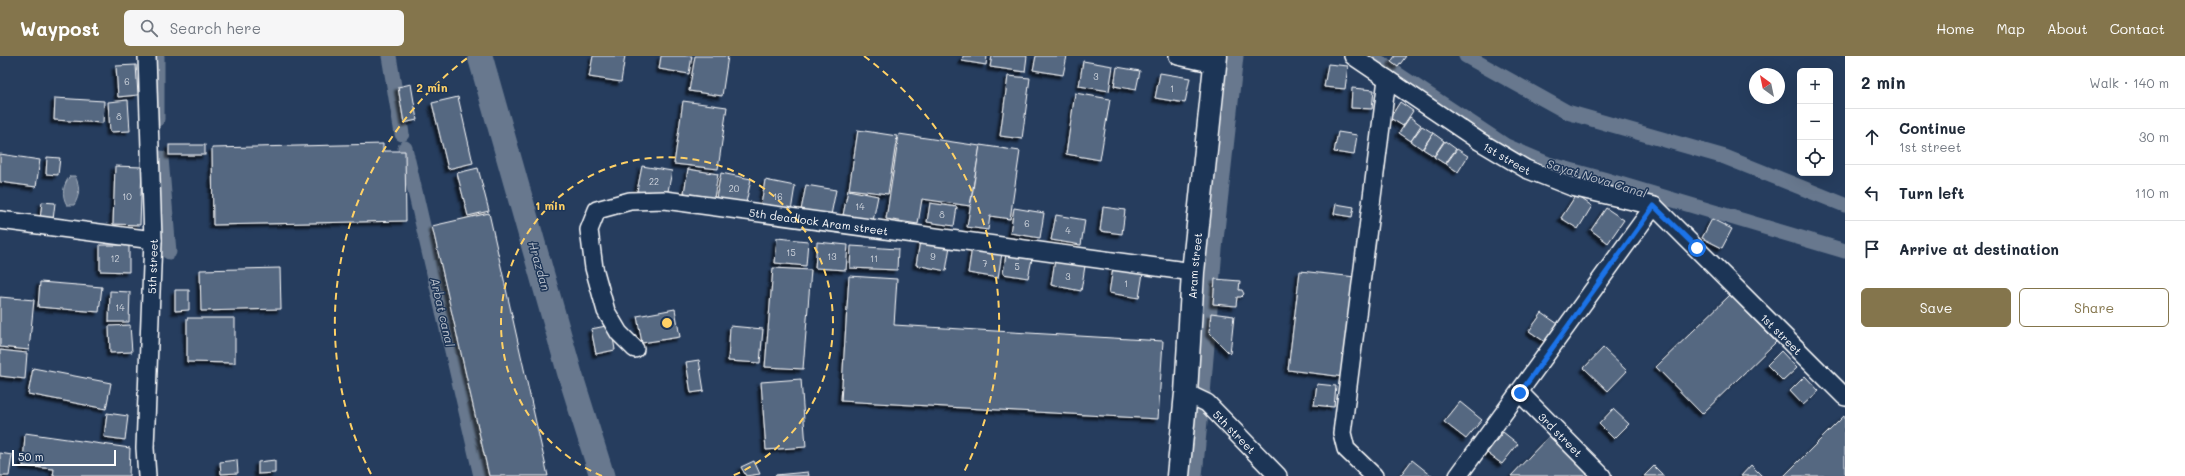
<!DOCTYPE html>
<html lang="en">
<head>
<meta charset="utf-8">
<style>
	:root { --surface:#fff; --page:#f6f6f7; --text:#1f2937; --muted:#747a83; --line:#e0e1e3; --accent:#84754c }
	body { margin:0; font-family:Mali,sans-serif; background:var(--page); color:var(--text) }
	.controls { position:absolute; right:12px; top:12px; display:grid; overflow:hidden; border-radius:6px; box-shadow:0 4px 16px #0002 }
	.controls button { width:36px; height:36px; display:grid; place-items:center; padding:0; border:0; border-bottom:1px solid var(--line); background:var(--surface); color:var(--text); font:20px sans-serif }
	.compass { position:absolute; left:1749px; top:12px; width:36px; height:36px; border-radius:50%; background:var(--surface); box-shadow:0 4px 16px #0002; rotate:327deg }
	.scale { position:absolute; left:12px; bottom:10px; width:104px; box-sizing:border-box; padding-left:4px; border:2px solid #fff; border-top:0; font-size:11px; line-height:14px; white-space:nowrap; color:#fff; -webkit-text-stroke:3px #1d3557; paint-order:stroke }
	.stop { position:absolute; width:12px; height:12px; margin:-9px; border:3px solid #1a73e8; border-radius:50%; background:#fff }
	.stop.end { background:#1a73e8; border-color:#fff; box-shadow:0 1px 4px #0008 }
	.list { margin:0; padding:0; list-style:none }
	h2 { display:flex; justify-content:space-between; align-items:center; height:52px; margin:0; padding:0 16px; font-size:17px }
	h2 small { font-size:13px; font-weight:400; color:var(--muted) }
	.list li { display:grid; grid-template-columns:26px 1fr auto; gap:12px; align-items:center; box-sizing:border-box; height:56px; padding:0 16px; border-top:1px solid var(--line) }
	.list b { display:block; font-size:15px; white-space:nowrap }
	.list p { margin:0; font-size:13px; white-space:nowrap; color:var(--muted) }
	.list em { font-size:13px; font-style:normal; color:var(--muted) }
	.actions { display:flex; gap:8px; padding:12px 16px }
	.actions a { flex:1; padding:9px 0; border:1px solid var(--accent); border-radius:6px; text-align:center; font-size:14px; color:var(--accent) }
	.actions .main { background:var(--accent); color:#fff }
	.icon { flex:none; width:22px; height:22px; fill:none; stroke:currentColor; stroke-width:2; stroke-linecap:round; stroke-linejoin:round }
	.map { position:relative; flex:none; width:1845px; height:420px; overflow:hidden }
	header { display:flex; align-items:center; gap:24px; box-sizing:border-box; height:56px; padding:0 20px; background:var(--accent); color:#fff }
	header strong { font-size:19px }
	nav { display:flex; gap:22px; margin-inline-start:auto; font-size:14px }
	.search { width:280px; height:36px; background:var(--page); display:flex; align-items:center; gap:10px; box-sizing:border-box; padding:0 14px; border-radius:6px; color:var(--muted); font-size:15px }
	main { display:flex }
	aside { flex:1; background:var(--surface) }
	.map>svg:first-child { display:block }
	.water { fill:#67788e; stroke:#a4aebb }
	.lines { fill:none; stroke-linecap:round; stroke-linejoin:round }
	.canal { stroke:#67788e; stroke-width:15 }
	.river { stroke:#67788e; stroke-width:25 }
	.building { fill:#556781; stroke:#fff; filter:url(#shadow) }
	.street-casing { stroke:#fff; stroke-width:20 }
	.secondary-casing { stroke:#fff; stroke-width:25 }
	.street { stroke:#1d3557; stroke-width:17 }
	.secondary { stroke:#1d3557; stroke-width:22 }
	.route { stroke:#1a73e8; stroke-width:5 }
	.ring { fill:none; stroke:#ffd166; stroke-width:2; stroke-dasharray:7 5 }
	.labels { text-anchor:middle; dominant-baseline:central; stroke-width:3; stroke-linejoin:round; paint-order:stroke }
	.number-label { font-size:9px; fill:#d4d9e0 }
	.street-label { font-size:11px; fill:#fff; stroke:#1d3557 }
	.water-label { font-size:12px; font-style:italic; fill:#bbc2cc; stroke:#1d3557 }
	.centre { fill:#ffd166; stroke:#1d3557; stroke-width:2 }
	.ring-label { font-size:12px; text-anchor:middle; font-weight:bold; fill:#ffd166; stroke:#1d3557; stroke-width:3; stroke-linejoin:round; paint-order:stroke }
</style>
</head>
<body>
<header>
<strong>Waypost</strong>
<div class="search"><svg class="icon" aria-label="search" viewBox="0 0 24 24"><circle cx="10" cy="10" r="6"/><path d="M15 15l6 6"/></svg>Search here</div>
<nav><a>Home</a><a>Map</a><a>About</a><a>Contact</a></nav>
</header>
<main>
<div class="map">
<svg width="1845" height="420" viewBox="0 0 1845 420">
	<defs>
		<filter id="shadow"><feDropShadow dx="-3.5" dy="3.5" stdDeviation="1" flood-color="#0009"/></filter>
	</defs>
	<rect width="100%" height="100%" fill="#263d5e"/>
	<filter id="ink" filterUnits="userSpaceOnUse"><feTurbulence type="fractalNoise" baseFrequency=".025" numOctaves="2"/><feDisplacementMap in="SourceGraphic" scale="8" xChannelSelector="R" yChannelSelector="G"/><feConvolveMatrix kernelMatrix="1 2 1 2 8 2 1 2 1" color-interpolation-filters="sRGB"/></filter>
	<g filter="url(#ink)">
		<path class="water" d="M70,120H75C80,130 80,139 74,149H67C61,139 63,129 70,120Z"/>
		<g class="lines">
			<g class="canal">
				<path d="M389,0L402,78"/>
				<path d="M1370,0L1506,90L1548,108L1603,123L1845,195"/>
				<path d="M1466,0L1567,56L1725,101L1845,149"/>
				<path d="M157,63V0"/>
				<path d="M405,92L481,420"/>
				<path d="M161,102L169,196"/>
				<path d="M1203,338L1215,193L1236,0"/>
				<path d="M1195,420L1201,354"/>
			</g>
			<path class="river" d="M480,0L570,318L602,420"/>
		</g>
		<g class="building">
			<path d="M593,0H625L621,26L589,21Z"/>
			<path d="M661,0H692L689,18L659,13Z"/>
			<path d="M695,0H728L722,40L689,35Z"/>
			<path d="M963,0H987L986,9L962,5Z"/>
			<path d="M992,0H1027L1025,16L990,11Z"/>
			<path d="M1036,0H1067L1063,19L1033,14Z"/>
			<path d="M1395,0H1406L1398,11L1391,6Z"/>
			<path d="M1083,5L1113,10L1109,35L1079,30Z"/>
			<path d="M1328,8L1348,10L1345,33L1324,31Z"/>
			<path d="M136,9L138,39L118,41L116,10Z"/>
			<path d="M1117,11L1140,15L1136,34L1114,30Z"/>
			<path d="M1160,17L1190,22L1185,47L1155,42Z"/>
			<path d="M1008,20L1030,22L1022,83L1000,80Z"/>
			<path d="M411,28L417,64L404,67L398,31Z"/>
			<path d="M1352,32L1374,34L1372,53L1351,52Z"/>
			<path d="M1075,37L1110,43L1100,104L1066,98Z"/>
			<path d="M458,41L473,107L448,113L432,47Z"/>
			<path d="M55,42L104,45L103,67L54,64Z"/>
			<path d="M128,44L130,75L110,76L108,46Z"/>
			<path d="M683,45L727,51L718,113L674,108Z"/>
			<path d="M1400,46L1413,55L1403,70L1390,62Z"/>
			<path d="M1410,61L1421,69L1411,85L1399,77Z"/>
			<path d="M1422,70L1433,77L1422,93L1411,85Z"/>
			<path d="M858,74L897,80L888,138L849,133Z"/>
			<path d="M1338,76L1357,79L1354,99L1334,96Z"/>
			<path d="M1433,77L1444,85L1434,100L1423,93Z"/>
			<path d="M899,78L980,90L970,150L922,143L918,168L886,163Z"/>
			<path d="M1445,85L1456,93L1445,108L1434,101Z"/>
			<path d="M383,88V95H405L406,165L213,169L212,92Z"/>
			<rect x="169" y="89" width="36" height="10"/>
			<path d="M980,89L1020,95L1010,163L990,160L988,174L967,171Z"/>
			<path d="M1457,93L1468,100L1458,116L1446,108Z"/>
			<path d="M0,98L40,104L36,131L0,126Z"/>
			<path d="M47,101L60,102L58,119L46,118Z"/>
			<path d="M115,110L142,111L140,169L113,168Z"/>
			<path d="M642,110L672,115L667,140L637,135Z"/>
			<path d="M478,112L489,155L468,160L457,117Z"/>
			<path d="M688,113L718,118L714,142L684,137Z"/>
			<path d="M721,117L751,123L746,147L716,142Z"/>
			<path d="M765,124L795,130L791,155L761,149Z"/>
			<path d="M806,129L836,134L831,159L801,154Z"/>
			<path d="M848,134L878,140L873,165L843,159Z"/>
			<path d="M1576,139L1592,150L1578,173L1561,162Z"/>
			<path d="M42,146L55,147L53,164L40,163Z"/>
			<path d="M930,147L957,151L954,170L927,166Z"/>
			<path d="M1336,148L1354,151L1352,161L1334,158Z"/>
			<path d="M1103,151L1125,154L1122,178L1100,175Z"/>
			<path d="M1014,152L1044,157L1040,182L1010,177Z"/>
			<path d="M1606,152L1624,164L1608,187L1591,174Z"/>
			<path d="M489,157L548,420H489L432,170Z"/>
			<path d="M1056,159L1085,164L1081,189L1051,184Z"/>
			<path d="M1712,163L1732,173L1722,192L1702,182Z"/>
			<path d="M777,182L808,185L806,210L775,207Z"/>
			<path d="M920,185L950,190L946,215L916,209Z"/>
			<path d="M817,186L848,189L846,214L815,212Z"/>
			<path d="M100,189H129V216L100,215Z"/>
			<path d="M851,190L898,193L897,214L850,212Z"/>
			<path d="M972,191L1002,197L998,222L968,217Z"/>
			<path d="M1006,198L1032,203L1028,222L1003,218Z"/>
			<path d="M1055,204L1085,210L1081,235L1051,229Z"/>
			<path d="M280,212L281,253L201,255L200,214Z"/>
			<path d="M773,212L811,214L803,313L765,311Z"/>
			<path d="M1113,212L1143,217L1139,242L1109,237Z"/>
			<path d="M1300,215L1356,221L1344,321L1288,314Z"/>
			<path d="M849,220L897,223L894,269L1163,285L1158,363L841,345Z"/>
			<path d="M1215,223L1240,225L1239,234H1242L1244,238L1241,241H1237L1236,250L1213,248Z"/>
			<path d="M40,226L102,231L99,256L38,251Z"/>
			<path d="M175,234H189V254L175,255Z"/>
			<path d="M110,235L130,236L129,266H109Z"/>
			<path d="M1730,239L1776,286L1702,358L1656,311Z"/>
			<path d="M0,241L34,244L29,294L0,291Z"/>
			<path d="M675,253L680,281L642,287L637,260Z"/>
			<path d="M1211,257L1234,260L1230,298L1209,277Z"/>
			<path d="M1542,257L1558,268L1545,286L1529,275Z"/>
			<path d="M187,262H235V307L187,306Z"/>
			<path d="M130,269L132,296L110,297L109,270Z"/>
			<path d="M611,269L615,294L596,298L591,273Z"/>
			<path d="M730,270L763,273L760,307L728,305Z"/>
			<path d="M1603,292L1627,315L1608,335L1584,312Z"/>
			<path d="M0,294L27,297L25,323L0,320Z"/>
			<path d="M1781,295L1797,312L1783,325L1767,309Z"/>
			<path d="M699,304L704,335L691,337L686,306Z"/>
			<path d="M33,312L111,327L106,353L28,338Z"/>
			<path d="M1805,320L1819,335L1803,349L1790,335Z"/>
			<path d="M801,323L806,391L766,394L761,326Z"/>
			<path d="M1317,328L1336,330L1334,351L1314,349Z"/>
			<path d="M1460,346L1482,364L1466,383L1444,366Z"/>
			<path d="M1613,353L1629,368L1614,383L1599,368Z"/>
			<path d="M107,357L128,360L125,384L104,381Z"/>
			<path d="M1845,359V420H1784Z"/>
			<path d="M1503,376L1518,388L1502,408L1487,397Z"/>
			<path d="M25,377L130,392L129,420H53L54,413L23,410Z"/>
			<path d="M1549,380L1590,420H1511Z"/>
			<path d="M0,397L12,399L9,420H0Z"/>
			<path d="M237,404L238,417L221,418L220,406Z"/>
			<path d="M275,404V417L258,418V406Z"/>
			<path d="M1412,404L1432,420H1400Z"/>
			<path d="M754,405L760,418L746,420L741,411Z"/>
			<path d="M1751,409L1762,420H1741Z"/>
			<path d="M1654,410L1664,420H1644Z"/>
			<path d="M808,416L809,420H775V419Z"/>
		</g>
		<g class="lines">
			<g class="street-casing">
				<g id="street">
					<path d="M1178,0L1215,8"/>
					<path id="s1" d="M1353,0L1479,85L1526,113L1572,131L1654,150L1845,341"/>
					<path d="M0,164L153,184"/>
					<path id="s2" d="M635,293L619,277L606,255L594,212L589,174L597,154L630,145L665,144L1193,216"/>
					<path id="s3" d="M1186,337L1207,347L1278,420"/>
					<path id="s4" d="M1520,337L1602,420"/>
					<path id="s5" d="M147,420L145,392L153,184L147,0"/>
					<path d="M1374,420L1346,393L1342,377L1387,23"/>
					<path d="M1458,420L1654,150"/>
				</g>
			</g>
			<g class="secondary-casing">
				<g id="secondary">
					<path id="s6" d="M1178,420L1186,337L1193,216L1216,0"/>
				</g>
			</g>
			<use href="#street" class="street"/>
			<use href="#secondary" class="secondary"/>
		</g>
	</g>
	<g class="lines" filter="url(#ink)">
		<path class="route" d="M1520,337L1654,150L1697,192"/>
	</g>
	<g class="ring">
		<path d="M602 420A166 166 0 1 1 732 420"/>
		<path d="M371 418A332 332 0 0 1 470 0M864 0A332 332 0 0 1 963 418"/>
	</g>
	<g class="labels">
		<g class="number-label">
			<text x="1096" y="20">3</text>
			<text x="127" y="25">6</text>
			<text x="1172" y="32">1</text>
			<text x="119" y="60">8</text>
			<text x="654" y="125">22</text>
			<text x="734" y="132">20</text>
			<text x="127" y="140">10</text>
			<text x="778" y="140">16</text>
			<text x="860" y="150">14</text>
			<text x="942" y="158">8</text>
			<text x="1027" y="167">6</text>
			<text x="1068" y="174">4</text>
			<text x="791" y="196">15</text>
			<text x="832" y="200">13</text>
			<text x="933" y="200">9</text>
			<text x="115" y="202">12</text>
			<text x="874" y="202">11</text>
			<text x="985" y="207">7</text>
			<text x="1017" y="210">5</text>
			<text x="1068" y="220">3</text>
			<text x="1126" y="227">1</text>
			<text x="120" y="251">14</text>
		</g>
		<g class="street-label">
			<text stroke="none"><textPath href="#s1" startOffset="185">1st street</textPath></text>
			<text stroke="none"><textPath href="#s2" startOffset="377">5th deadlock Aram street</textPath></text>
			<text stroke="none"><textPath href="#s5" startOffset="210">5th street</textPath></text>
			<text stroke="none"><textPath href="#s6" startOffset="211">Aram street</textPath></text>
			<text stroke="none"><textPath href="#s1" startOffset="521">1st street</textPath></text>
			<text stroke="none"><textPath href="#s3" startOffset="63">5th street</textPath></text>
			<text stroke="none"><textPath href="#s4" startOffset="58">3rd street</textPath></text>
		</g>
		<g class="water-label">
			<text transform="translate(1597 122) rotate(17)">Sayat Nova Canal</text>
			<text transform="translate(540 210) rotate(74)">Hrazdan</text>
			<text transform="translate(443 256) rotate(77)">Arbat canal</text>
		</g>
	</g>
	<circle cx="667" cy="267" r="6" class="centre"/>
	<g class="ring-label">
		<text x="432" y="36">2 min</text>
		<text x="550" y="154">1 min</text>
	</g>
</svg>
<div class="controls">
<button>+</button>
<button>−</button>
<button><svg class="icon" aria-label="locate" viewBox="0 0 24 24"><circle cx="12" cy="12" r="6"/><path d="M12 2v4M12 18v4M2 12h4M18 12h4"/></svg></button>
</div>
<svg class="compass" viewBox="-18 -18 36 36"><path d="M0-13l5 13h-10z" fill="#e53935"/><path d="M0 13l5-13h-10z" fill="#747a83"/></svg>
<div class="scale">50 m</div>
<div class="stop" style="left:1697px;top:192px"></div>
<div class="stop end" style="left:1520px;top:337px"></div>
</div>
<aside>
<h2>2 min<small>Walk · 140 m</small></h2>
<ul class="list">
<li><svg class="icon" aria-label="ahead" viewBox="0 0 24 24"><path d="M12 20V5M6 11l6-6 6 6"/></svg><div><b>Continue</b><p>1st street</p></div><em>30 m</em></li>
<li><svg class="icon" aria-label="left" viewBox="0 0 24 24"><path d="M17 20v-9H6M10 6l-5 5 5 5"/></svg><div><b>Turn left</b></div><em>110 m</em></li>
<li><svg class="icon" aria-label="arrive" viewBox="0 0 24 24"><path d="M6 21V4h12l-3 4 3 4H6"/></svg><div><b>Arrive at destination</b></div></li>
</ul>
<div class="actions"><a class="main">Save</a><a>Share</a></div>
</aside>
</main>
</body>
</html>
